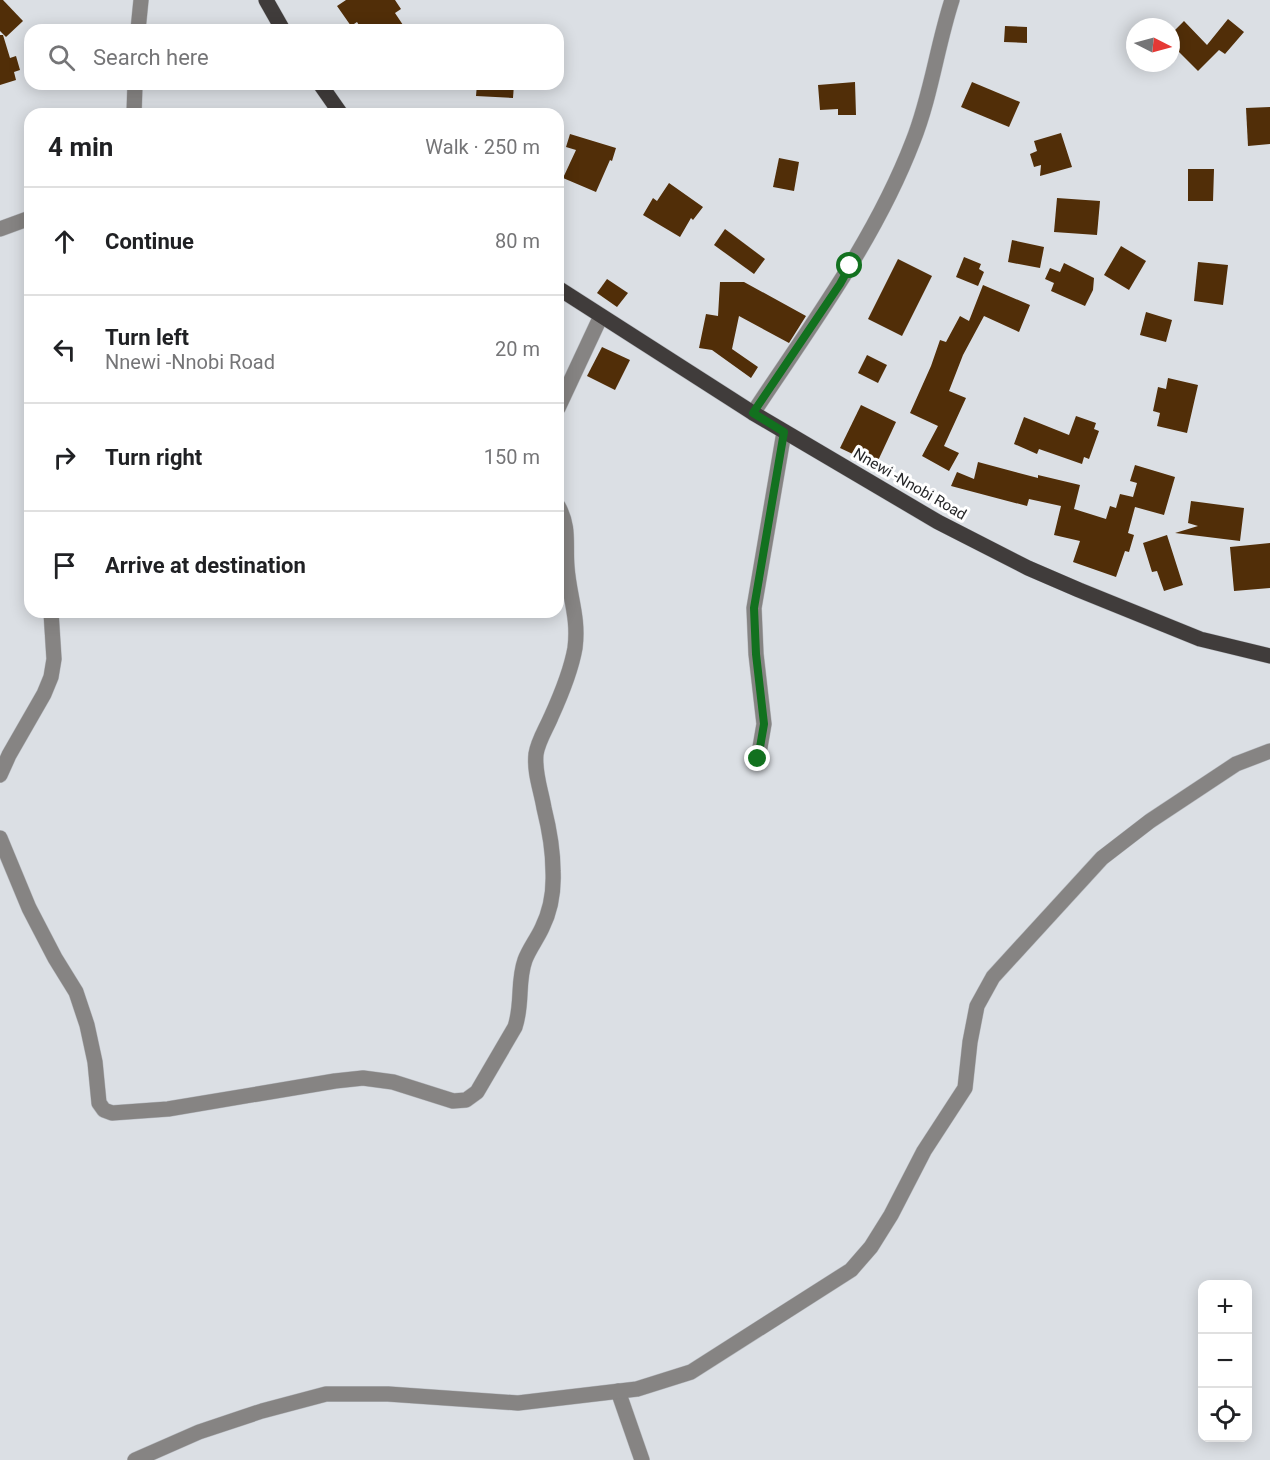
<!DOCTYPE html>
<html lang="en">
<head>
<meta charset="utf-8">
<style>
	:root { --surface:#fff; --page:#f2f2f2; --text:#202124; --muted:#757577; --line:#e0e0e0 }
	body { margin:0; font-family:Roboto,sans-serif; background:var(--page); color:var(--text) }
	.controls { position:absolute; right:18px; bottom:18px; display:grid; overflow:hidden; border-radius:12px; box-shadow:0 3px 15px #0003 }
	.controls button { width:54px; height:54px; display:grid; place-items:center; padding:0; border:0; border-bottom:2px solid var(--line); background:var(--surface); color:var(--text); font:30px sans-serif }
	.compass { position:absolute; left:1126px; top:18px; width:54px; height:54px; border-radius:50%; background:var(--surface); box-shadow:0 3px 15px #0003; rotate:96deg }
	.stop { position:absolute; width:18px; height:18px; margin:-14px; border:4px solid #12711f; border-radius:50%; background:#fff }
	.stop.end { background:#12711f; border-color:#fff; box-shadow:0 2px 6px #0008 }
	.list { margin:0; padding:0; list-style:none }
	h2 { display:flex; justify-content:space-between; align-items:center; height:78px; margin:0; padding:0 24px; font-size:26px }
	h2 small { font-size:20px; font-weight:400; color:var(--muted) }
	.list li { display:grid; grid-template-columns:39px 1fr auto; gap:18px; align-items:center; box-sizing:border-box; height:108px; padding:0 24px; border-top:2px solid var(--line) }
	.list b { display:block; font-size:22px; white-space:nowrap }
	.list p { margin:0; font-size:20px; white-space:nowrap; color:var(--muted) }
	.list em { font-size:20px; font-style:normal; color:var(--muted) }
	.icon { flex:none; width:33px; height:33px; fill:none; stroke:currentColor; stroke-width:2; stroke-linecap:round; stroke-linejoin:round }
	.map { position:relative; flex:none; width:1270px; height:1460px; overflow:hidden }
	.search { position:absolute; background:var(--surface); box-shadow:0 3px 15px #0003; left:24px; top:24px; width:540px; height:66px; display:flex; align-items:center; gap:15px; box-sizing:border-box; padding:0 21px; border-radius:18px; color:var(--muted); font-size:22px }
	.panel { position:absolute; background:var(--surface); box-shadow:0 3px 15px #0003; left:24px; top:108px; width:540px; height:510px; border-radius:18px }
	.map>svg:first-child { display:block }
	.building { fill:#512e08 }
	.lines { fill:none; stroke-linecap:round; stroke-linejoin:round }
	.minor-casing { stroke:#b7babf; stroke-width:16 }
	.major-casing { stroke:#b7babf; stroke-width:16 }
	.minor { stroke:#868483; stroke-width:15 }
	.major { stroke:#403c3b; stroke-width:15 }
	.route { stroke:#12711f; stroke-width:8 }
	.labels { text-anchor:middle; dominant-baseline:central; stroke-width:6; stroke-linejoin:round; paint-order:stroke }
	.street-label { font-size:15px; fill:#262729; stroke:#fff }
</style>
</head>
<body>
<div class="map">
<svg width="1270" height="1460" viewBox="0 0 1270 1460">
	<rect width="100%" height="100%" fill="#dbdfe4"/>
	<g class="building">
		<path d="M0,0H3L23,21L6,37L0,31Z"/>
		<path d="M346,0H395L401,9L395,13L403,25L395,30H362L357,22L351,26L337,6Z"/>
		<path d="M1228,19L1244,32L1225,54L1219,50L1198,71L1171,44V34L1184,21L1207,45Z"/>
		<path d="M1005,26L1027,27V43L1004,42Z"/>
		<path d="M0,35H3L10,58L16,56L20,70L14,72L16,80L0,85Z"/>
		<path d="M855,82L856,115H838V109L820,110L818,85Z"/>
		<path d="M972,82L1020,102L1009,127L961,107Z"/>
		<path d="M477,84H514L513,98L476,96Z"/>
		<path d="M1270,107V144L1248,146L1246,108Z"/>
		<path d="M1061,133L1072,167L1040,176L1041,165L1034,167L1030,154L1037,151L1034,141Z"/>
		<path d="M570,134L616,148L612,161L610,160L596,192L563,178L576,150L566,147Z"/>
		<path d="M779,158L799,162L794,191L773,187Z"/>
		<path d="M1188,169H1214L1213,201H1188Z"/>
		<path d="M669,183L703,207L693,220L691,218L680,237L643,215L653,198L657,201Z"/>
		<path d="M1057,198L1100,201L1097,235L1054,232Z"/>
		<path d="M725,229L765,259L754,274L714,245Z"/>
		<path d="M1012,240L1044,247L1040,268L1008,262Z"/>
		<path d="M1121,246L1146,261L1129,290L1104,275Z"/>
		<path d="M964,257L981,264L979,269L984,272L978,286L956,277Z"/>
		<path d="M898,259L932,276L902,336L868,319Z"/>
		<path d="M1198,262L1228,265L1223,305L1194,301Z"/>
		<path d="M1064,263L1094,278L1093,290L1085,306L1051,291L1054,283L1045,279L1050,268L1060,272Z"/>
		<path d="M607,279L628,293L617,307L597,293Z"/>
		<path d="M720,282H744L806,316L789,343L739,316L732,349L758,367L751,378L712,350L699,348L706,314L718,316Z"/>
		<path d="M983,285L1030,305L1019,332L984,316L963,355L949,391L966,398L944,446L959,453L949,471L922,456L938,426L910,413L931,366L940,340L946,342L960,316L969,321Z"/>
		<path d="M1146,312L1172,320L1166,342L1140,335Z"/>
		<path d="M602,347L630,360L615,390L587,376Z"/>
		<path d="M867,355L887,365L878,383L858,373Z"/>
		<path d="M1168,378L1198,385L1187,433L1157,426L1160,413L1153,411L1158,387L1166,389Z"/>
		<path d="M861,405L896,422L876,465L840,448Z"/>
		<path d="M1076,416L1096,423L1094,429L1099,431L1089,459L1084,457L1082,464L1039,449L1037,454L1014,444L1024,417L1069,435Z"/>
		<path d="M978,462L1038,478V475L1080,485L1074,509L1106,519L1110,506L1116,508L1120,494L1133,497L1137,483L1130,481L1135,465L1175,477L1164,515L1135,507L1128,533L1134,535L1129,552L1125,551L1116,577L1073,562L1080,541L1054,535L1061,506L1029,499L1027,506L951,486L957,472L974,479Z"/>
		<path d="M1191,501L1244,508L1240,541L1175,533L1198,526L1188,523Z"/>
		<path d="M1167,535L1183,585L1164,591L1157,571L1152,572L1143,543Z"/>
		<path d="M1270,543V588L1234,591L1230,547Z"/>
	</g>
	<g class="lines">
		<g class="minor-casing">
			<g id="minor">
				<path d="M138,30L141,0"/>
				<path d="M134,114L135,84"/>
				<path d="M0,229L30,218"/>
				<path d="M558,408L601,316"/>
				<path d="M753,413C811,325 875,240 913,141C931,96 937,46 952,0"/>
				<path d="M758,759L764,724L756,654L754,608L784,432"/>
				<path d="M0,775L9,755L44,694L51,677L54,659L51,612"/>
				<path d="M0,838L29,908L55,958L76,992L87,1025L95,1062L99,1103L104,1110L112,1113L168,1109L335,1081L363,1078L393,1082L453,1101L466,1100L477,1092L515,1027C523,1003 517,982 525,960C529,949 537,939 542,928C551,910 554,891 553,871C553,850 549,828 544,808C541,790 534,773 536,754C538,741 546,729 551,717C561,695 571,671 575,648C579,617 569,596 567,567C565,545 570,527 558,506"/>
				<path d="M618,1391L642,1460"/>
				<path d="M135,1460L199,1432L262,1411L326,1394H388L518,1403L637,1389L691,1372L851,1270L871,1247L891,1215L924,1151L965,1088L970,1042L977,1006L993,977L1102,858L1150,821L1236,764L1270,751"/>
			</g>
		</g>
		<g class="major-casing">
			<g id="major">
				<path d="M266,0L283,30"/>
				<path d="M320,84L341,114"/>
				<path d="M558,288L753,413L938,522L1028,568L1079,590L1200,639L1270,656"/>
			</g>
		</g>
		<use href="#minor" class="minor"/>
		<use href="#major" class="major"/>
	</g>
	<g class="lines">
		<path class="route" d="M758,759L764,724L756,654L754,608L784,432L753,413L840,284L850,266"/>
	</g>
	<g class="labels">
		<g class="street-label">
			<text transform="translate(910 484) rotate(30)">Nnewi -Nnobi Road</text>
		</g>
	</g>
</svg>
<div class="controls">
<button>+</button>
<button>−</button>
<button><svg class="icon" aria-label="locate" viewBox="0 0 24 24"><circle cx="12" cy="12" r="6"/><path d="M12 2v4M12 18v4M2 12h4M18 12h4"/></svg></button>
</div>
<svg class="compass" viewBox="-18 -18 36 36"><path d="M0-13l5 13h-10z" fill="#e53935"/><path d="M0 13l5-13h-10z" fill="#757577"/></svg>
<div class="stop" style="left:850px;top:266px"></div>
<div class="stop end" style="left:758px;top:759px"></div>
<div class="search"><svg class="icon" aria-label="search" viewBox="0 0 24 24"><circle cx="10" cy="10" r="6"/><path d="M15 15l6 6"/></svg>Search here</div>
<section class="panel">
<h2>4 min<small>Walk · 250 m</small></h2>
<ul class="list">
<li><svg class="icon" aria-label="ahead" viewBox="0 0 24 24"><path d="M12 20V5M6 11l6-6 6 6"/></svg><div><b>Continue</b></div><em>80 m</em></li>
<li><svg class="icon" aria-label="left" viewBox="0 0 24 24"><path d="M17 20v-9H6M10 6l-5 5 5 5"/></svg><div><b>Turn left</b><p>Nnewi -Nnobi Road</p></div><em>20 m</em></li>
<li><svg class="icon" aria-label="right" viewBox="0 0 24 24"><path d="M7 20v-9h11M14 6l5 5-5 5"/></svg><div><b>Turn right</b></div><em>150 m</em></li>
<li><svg class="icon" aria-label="arrive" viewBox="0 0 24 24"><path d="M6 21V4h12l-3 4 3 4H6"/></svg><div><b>Arrive at destination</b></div></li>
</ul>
</section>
</div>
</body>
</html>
